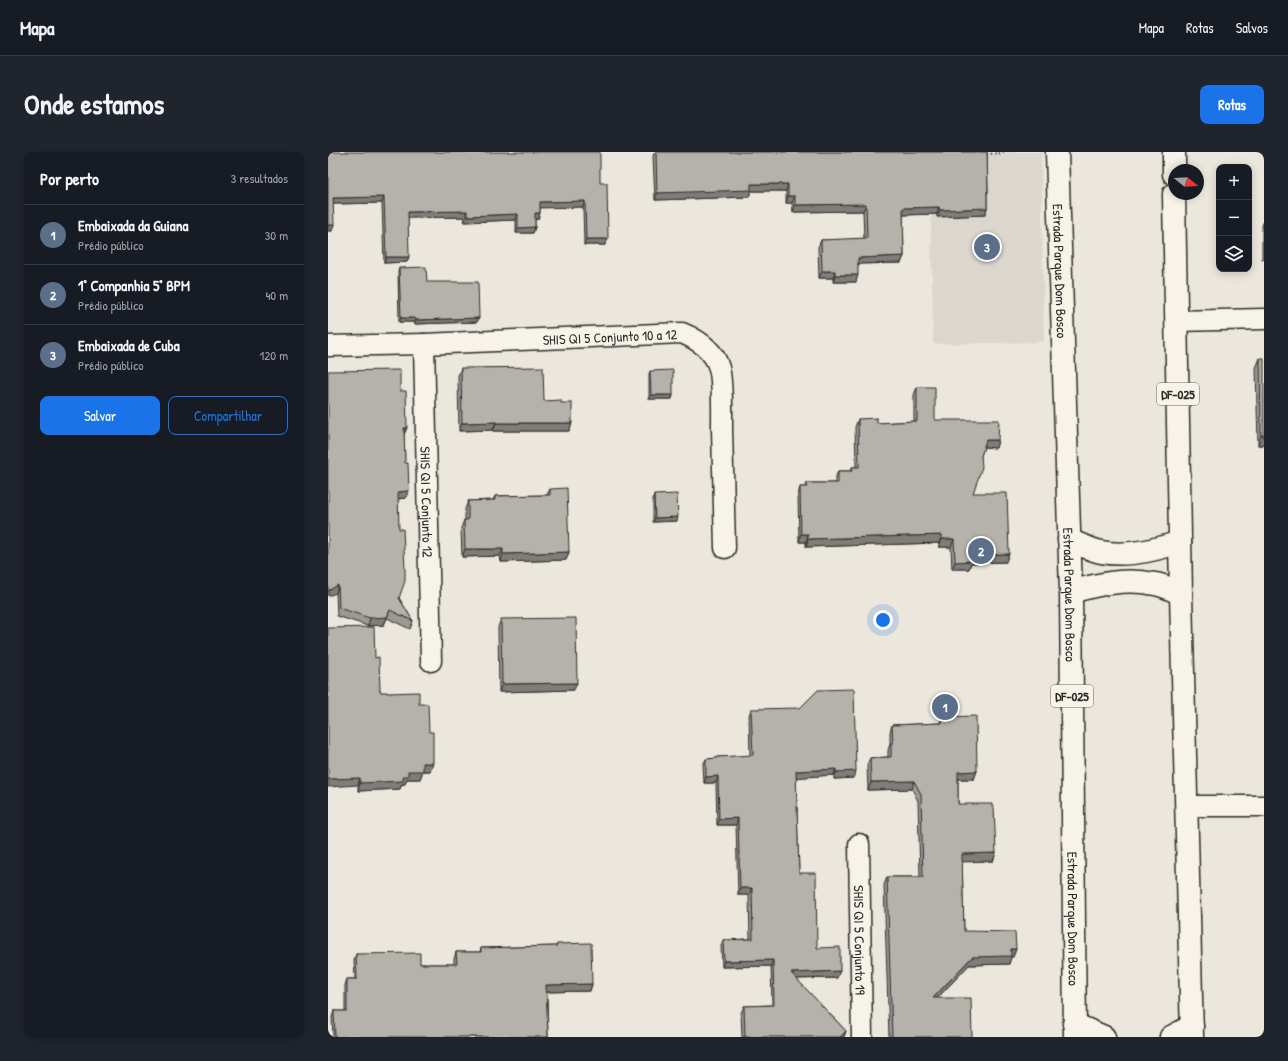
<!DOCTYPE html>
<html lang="pt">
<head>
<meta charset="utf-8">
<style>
	:root { --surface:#171b24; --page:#20242c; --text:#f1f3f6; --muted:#9ea1a6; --line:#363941; --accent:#1a73e8 }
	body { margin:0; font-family:"Patrick Hand",sans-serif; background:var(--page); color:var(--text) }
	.controls { position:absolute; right:12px; top:12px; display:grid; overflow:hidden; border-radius:8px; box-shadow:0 2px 10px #0003 }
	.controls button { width:36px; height:36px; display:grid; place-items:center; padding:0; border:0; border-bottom:1px solid var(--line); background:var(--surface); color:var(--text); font:20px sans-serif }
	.compass { position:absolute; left:840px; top:12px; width:36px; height:36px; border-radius:50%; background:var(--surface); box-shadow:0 2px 10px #0003; rotate:108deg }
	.you { position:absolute; left:555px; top:468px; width:14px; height:14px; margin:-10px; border:3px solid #fff; border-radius:50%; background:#1a73e8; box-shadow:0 0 0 6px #1a73e833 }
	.badge { display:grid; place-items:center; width:26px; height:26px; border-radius:50%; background:var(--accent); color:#fff; font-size:13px; font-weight:700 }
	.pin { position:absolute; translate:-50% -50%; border:2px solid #fff; box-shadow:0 1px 4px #0006 }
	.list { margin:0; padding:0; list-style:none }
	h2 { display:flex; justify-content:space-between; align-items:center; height:52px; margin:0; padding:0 16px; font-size:17px }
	h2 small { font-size:13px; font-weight:400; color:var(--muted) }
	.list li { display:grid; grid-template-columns:26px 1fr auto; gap:12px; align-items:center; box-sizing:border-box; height:60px; padding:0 16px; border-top:1px solid var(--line) }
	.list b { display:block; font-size:15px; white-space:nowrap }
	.list p { margin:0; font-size:13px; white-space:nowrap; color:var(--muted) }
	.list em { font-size:13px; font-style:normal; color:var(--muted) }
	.actions { display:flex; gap:8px; padding:12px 16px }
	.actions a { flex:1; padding:9px 0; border:1px solid var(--accent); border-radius:8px; text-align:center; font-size:14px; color:var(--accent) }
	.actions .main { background:var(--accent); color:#fff }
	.icon { flex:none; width:22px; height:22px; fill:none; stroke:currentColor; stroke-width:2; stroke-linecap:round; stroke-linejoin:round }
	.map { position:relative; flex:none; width:936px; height:885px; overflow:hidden; border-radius:8px }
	header { display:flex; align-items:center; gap:24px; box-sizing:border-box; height:56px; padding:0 20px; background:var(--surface); border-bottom:1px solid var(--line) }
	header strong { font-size:19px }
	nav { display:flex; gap:22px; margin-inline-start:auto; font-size:14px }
	.intro { display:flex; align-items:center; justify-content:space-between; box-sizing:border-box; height:96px; padding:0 24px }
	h1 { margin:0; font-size:28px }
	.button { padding:10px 18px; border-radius:8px; background:var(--accent); color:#fff; font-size:14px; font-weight:700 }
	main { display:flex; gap:24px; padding:0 24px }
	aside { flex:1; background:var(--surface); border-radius:8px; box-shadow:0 2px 10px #0003 }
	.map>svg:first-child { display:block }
	.built { fill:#dbd7ce }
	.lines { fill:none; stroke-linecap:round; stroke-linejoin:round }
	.minor-casing { stroke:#2b2b2b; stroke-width:23 }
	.primary-casing { stroke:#2b2b2b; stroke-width:25 }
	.path { stroke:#2b2b2b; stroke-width:2.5; stroke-dasharray:1 3; stroke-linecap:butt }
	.minor { stroke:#f7f3e8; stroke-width:20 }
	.primary { stroke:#f7f3e8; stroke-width:22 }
	.wall { fill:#9c9993; stroke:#2b2b2b }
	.shaded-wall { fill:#7f7d78; stroke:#2b2b2b }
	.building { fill:#b5b2ab; stroke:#2b2b2b }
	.labels { text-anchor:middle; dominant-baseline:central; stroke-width:3.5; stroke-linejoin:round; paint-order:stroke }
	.shield { fill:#f7f3e8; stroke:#686764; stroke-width:1 }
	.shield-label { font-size:13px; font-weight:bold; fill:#2b2b2b }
	.street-label { font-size:14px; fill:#2b2b2b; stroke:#f7f3e8 }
</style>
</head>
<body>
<header>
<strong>Mapa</strong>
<nav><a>Mapa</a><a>Rotas</a><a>Salvos</a></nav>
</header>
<div class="intro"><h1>Onde estamos</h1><a class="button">Rotas</a></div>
<main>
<aside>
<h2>Por perto<small>3 resultados</small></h2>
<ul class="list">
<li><span class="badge" style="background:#5c6f8a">1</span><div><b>Embaixada da Guiana</b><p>Prédio público</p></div><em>30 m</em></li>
<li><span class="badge" style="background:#5c6f8a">2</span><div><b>1° Companhia 5° BPM</b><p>Prédio público</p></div><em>40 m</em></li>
<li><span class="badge" style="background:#5c6f8a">3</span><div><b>Embaixada de Cuba</b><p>Prédio público</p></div><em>120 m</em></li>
</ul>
<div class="actions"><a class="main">Salvar</a><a>Compartilhar</a></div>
</aside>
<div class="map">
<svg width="936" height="885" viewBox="0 0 936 885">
	<rect width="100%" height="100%" fill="#ebe7dd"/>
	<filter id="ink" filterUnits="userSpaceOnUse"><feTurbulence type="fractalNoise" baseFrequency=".025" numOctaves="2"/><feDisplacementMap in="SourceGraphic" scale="8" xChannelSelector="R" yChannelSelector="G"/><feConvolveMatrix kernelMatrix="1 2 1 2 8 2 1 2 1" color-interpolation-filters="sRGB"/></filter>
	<g filter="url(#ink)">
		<path class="built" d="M602,0H713L716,190L605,192Z"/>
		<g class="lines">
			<g class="minor-casing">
				<g id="minor">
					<path d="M848,169L936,167"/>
					<path id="s1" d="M96,192L103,509"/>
					<path id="s2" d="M0,194L96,192L354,181C371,188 386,198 391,216C395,231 394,260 394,277C395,317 396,356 397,396"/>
					<path d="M860,654H936"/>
					<path id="s3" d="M531,692L534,885"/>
				</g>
			</g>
			<g class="primary-casing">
				<g id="primary">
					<path id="s4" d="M729,0L743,440L747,885"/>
					<path d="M846,0V22"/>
					<path d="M846,42L853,442L864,885"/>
					<path d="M741,388C751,392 763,398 773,400C799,405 828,398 852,390"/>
					<path d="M743,440C770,432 798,426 827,432C836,433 845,438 853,442"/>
					<path d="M746,872L776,885"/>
					<path d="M843,885L864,874"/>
				</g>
			</g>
			<path class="path" d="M659,2L673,1L676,0"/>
			<use href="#minor" class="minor"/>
			<use href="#primary" class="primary"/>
		</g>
		<g class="wall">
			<path d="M0,0L272,31L277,93H256L255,55H212V61L210,67H207V75L205,81H188V68L136,70V65L80,66L79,110L56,111L54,51L5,52L4,79H0Z"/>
			<path d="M327,0H659L660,40L659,43V56L657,63L609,65V62L575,63L576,104L573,111L530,112L528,130H505V126H491L490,95L493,88L536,87L535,59L465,60L464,51H458V39H423L421,45L327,48L325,4Z"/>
			<path d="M936,68V107H934V74Z"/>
			<path d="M71,116L99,130L151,166L149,170L86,172V170H71L70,120Z"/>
			<path d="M932,206L936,293H930L928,216Z"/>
			<path d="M133,216L216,249L233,251L244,271L241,279H165V278L131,279L130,224Z"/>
			<path d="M322,219L345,243L344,247H321V222Z"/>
			<path d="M589,235L607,268L670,288L668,296L656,295L653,304L645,341L678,410L643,411L641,417H624L623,395H611V391L478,395V390H471L470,343L472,335H478L479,331H507V327L510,319H523L524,315H528L527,275L530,267L549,271L586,269V243Z"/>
			<path d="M72,239L76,283L78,346L70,347L71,446L85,469L82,477L59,466L56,473L40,474L9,464L8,441Z"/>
			<path d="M222,337L241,400L238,408L173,410L172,404L134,405L133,376L136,368H137V357L140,349L165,348L167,344L219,343Z"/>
			<path d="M326,343L349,369L325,370V347Z"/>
			<path d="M173,467L246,538L171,540L170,475Z"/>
			<path d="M47,506L52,540L59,541L91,552L102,619H95L92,627H79L77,632H74L72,637L30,639V633Z"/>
			<path d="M423,557L525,626L506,627V623L468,625L471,721L489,796L509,826L468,827L518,879L516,885H414L413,861L416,854L444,853L443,814L394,815L393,794L395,788L422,787L421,743H410L408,673H389L388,631H376L375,613L378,607L389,606V605L422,604L421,564Z"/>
			<path d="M614,565L649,619L646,627H630V652L668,701L665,709H634L636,779L688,797L685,805H683L681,812L641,813L609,846L644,885H561L556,733L559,725H592L590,649L584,637L540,638L539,613L542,606L560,605V598L562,592V580L564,573L612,571Z"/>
			<path d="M229,792L264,832L262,839L219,840L220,885H5L4,865L6,859H17V833L19,827H27L26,808L28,802L92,812H126V807L128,800H152L153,796L229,794Z"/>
		</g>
		<g class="shaded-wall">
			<path d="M423,32H460L458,39H423L421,45L327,48L329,41Z"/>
			<path d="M460,44H467L464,51H458Z"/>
			<path d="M56,45L54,51L3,52L5,46Z"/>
			<path d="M257,49L255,55L209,56L212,50Z"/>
			<path d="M538,52L535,59L465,60L467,53Z"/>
			<path d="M611,55L609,62L573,63L575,56Z"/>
			<path d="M659,56L657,63L609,65L612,58Z"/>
			<path d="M139,59L136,65L78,66L80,60Z"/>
			<path d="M207,61H212L210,67H205Z"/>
			<path d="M190,62L188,68L136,70L139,64Z"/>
			<path d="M0,73H6L4,79H0Z"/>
			<path d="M207,75L205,81H188L190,76Z"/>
			<path d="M258,87H280L277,93H256Z"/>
			<path d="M576,104L573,111L527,112L530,106Z"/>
			<path d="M58,105H81L79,110L56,111Z"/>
			<path d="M494,119H507L505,126H491Z"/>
			<path d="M507,123H530L528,130H505Z"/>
			<path d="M73,166H87L86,170H71Z"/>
			<path d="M151,166L149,170L86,172L88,168Z"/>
			<path d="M323,243H345L344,247H321Z"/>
			<path d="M168,270L165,278L131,279L134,271Z"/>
			<path d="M168,271H244L241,279H165Z"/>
			<path d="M76,276H79L76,283Z"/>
			<path d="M933,283H936V293H930Z"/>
			<path d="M658,288H670L668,296L655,295Z"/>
			<path d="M81,339L78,346L67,347L70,340Z"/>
			<path d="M350,365L349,369L325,370L327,366Z"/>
			<path d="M473,382H480L478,390H471Z"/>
			<path d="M614,383L611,391L478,395L480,387Z"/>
			<path d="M614,387H626L623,395H611Z"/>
			<path d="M137,397H175L172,404L134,405Z"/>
			<path d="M241,400L238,408L173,410L175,402Z"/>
			<path d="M681,402L678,410L643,411L641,417H624L627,410L643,403Z"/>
			<path d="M10,433L8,441L0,444V439Z"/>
			<path d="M62,458L56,473L40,474L42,466Z"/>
			<path d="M249,531L246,538L171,540L174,532Z"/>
			<path d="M95,611H105L102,619H95L92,627H79L77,632H74L72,637L30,639L32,631L75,624L80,619Z"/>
			<path d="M508,617L506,623L465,626L468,619Z"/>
			<path d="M528,619L525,626L506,627L508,620Z"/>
			<path d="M649,619L646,627H627L630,620Z"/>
			<path d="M390,624L388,631H376L378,625Z"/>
			<path d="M32,626L30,633L0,635V627Z"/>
			<path d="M586,629L584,637L540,638L543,630Z"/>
			<path d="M410,666L408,673H389L391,667Z"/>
			<path d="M668,701L665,709L632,710L634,702Z"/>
			<path d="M412,736H424L421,743H410Z"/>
			<path d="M683,797H688L685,805H683L681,812L641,813L602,854L605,846L644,805Z"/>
			<path d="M445,808L443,814L394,815L396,809Z"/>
			<path d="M512,819L509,826L460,827L463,821Z"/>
			<path d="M264,832L262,839L216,840L218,833Z"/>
			<path d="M518,879L516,885H512Z"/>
		</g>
		<g class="building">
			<path d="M0,0H272V31H279L280,87H258L257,49L212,50V61H207V75L190,76V62L139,64V59L80,60L81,105H58L56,45L5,46L6,73H0Z"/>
			<path d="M328,0H659L660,40L659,39V56L612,58L611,55L575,56L576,104L530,106V123H507V119H494L493,88L539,86L538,52L467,53V44H460V32H423V38L329,41Z"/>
			<path d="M98,115L99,130H150L151,166L88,168L87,166H73L71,116Z"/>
			<path d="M932,206H936V283H933Z"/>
			<path d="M215,215L216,249L233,248V251H244V271H168V270L134,271L133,216Z"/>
			<path d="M72,218V239H78L79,276H76L77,311H80L81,339L70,340L71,377H75L77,417V429L71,446L85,469L62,458L59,465L42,466L11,456L10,433L0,439V219Z"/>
			<path d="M345,218V243H323L322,219Z"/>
			<path d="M589,235H607V268H671L670,288H658L653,304L654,315L645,341H679L681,402L643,403V409L627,410L626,387H614V383L480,387V382H473L472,335H479V331H510V319H524V315H531L530,267L549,266V271L589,269Z"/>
			<path d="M239,336L241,400L175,402V397H137L136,368H140V349L167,348V344L222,343V337Z"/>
			<path d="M349,342L350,365L327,366L326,343Z"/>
			<path d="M248,466L249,531L174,532L173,467Z"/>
			<path d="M46,475L47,506L51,505L52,540H59V541L91,540V552H100L101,580H105V611H95V619H80V624H75V629L32,631V626L0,627V476Z"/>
			<path d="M526,537L528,619L508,620V617L468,619L471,721H488L489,796L512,795V819L463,821L518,879L512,885H417L416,854L446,853L445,808L396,809L395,788L425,787L424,736H412L410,666L391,667L390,624L378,625V607L389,606V605L425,603L423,557L472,556L490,538Z"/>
			<path d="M648,564L649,619L630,620V652H664V655H666L668,701L634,702L636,779L687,780L688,797H683V804L644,805L605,846H643L644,885H564L559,725H595L593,642L586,629L543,630L542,606L563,605V591H565L564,573L614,571V565Z"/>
			<path d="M263,791L264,832L218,833L220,885H7L6,859H19V827H29L28,802L92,801V812H129L128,800H153V796L229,794V792Z"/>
		</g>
	</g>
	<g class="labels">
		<g class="shield">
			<rect x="829" y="231" width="42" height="22" rx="3"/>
			<rect x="723" y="533" width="42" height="22" rx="3"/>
		</g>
		<g class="shield-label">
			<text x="850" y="242">DF-025</text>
			<text x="744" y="544">DF-025</text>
		</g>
		<g class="street-label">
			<text stroke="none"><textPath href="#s4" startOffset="119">Estrada Parque Dom Bosco</textPath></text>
			<text stroke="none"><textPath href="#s2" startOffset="282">SHIS QI 5 Conjunto 10 a 12</textPath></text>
			<text stroke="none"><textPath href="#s1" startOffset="158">SHIS QI 5 Conjunto 12</textPath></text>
			<text stroke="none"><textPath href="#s4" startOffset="443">Estrada Parque Dom Bosco</textPath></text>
			<text stroke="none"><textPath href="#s4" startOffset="767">Estrada Parque Dom Bosco</textPath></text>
			<text stroke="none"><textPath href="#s3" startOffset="96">SHIS QI 5 Conjunto 19</textPath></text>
		</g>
	</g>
</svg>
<div class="controls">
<button>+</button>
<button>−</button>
<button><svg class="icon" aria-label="layers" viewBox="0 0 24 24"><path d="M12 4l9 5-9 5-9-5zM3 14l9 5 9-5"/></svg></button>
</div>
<svg class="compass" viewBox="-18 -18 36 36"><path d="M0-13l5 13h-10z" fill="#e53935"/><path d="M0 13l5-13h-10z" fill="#9ea1a6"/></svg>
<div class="you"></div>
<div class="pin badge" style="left:617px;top:555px;background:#5c6f8a">1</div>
<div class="pin badge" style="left:653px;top:399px;background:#5c6f8a">2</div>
<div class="pin badge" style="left:659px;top:95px;background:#5c6f8a">3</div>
</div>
</main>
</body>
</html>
